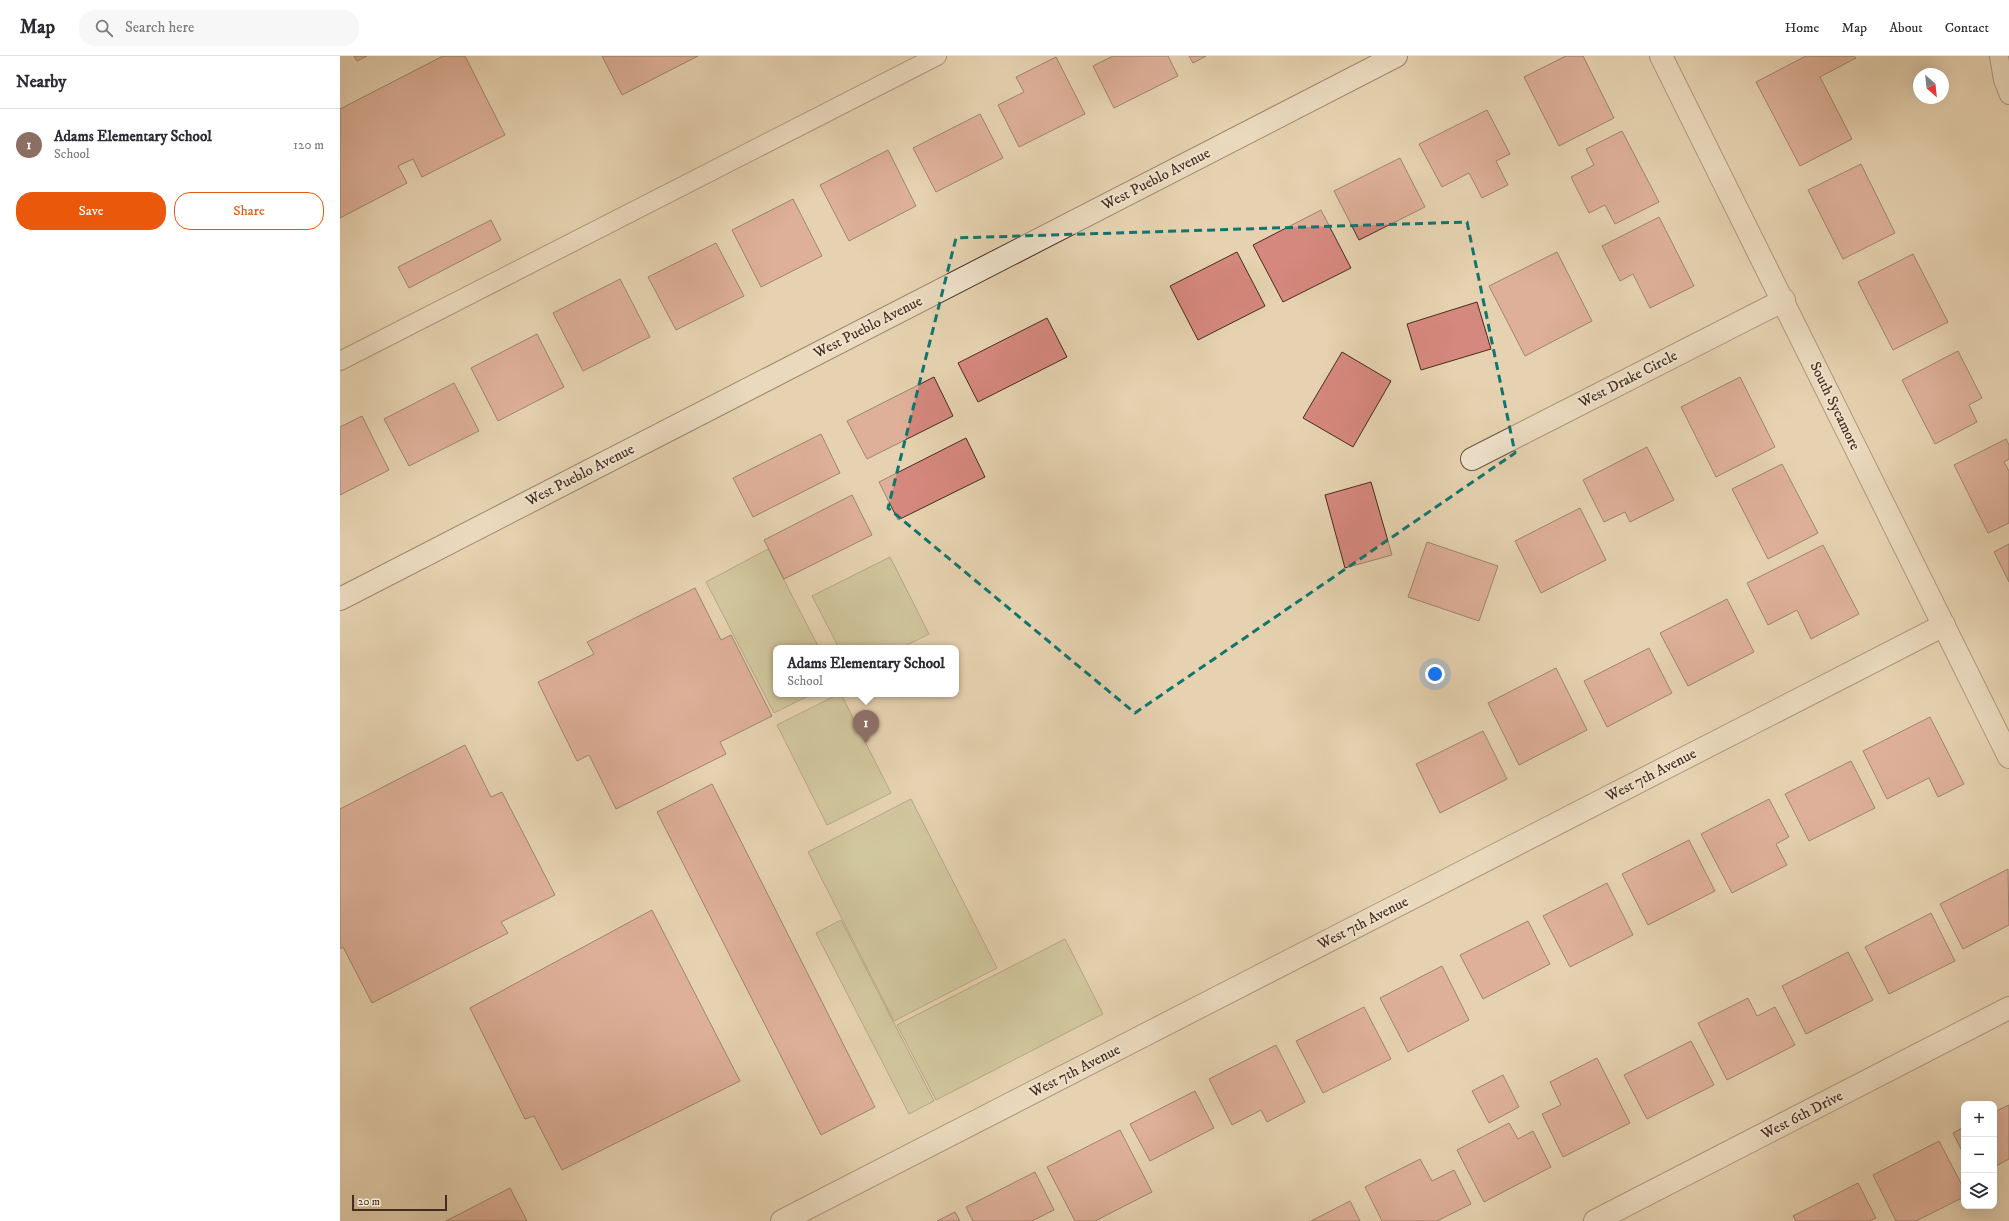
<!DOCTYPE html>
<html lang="en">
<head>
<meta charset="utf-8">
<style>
	:root { --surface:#fff; --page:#f7f7f7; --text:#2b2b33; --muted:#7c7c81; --line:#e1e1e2; --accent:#ea580c }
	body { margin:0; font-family:"IM FELL DW Pica",serif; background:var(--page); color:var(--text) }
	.controls { position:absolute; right:12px; bottom:12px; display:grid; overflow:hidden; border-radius:8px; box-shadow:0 4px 16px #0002 }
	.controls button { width:36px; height:36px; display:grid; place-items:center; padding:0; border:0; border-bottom:1px solid var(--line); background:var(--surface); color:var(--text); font:20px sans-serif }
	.compass { position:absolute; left:1573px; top:12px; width:36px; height:36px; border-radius:50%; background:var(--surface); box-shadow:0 4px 16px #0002; rotate:153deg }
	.scale { position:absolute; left:12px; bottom:10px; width:95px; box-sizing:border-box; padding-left:4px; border:2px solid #462b21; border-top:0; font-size:11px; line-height:14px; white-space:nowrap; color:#462b21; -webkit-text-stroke:3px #efe2cc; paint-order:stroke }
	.you { position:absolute; left:1095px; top:618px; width:14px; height:14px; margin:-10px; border:3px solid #fff; border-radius:50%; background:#1a73e8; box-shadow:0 0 0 6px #1a73e833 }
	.badge { display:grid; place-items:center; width:26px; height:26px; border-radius:50%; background:var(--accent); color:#fff; font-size:13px; font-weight:700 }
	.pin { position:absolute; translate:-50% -33px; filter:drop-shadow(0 1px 2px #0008) }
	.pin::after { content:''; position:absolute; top:21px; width:14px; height:12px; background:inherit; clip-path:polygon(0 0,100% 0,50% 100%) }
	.popup { position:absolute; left:433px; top:589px; width:186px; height:52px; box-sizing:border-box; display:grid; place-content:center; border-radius:8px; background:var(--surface); filter:drop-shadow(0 1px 3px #0005); font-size:13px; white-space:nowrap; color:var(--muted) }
	.popup b { font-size:15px; color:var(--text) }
	.popup::after { content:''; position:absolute; left:50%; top:100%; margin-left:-8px; border:8px solid transparent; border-top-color:var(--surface) }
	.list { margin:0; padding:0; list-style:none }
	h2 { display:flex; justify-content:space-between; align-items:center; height:52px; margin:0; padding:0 16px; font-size:17px }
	h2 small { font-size:13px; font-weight:400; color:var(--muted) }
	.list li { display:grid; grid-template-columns:26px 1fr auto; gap:12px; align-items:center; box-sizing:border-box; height:72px; padding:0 16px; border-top:1px solid var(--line) }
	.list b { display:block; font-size:15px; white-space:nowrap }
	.list p { margin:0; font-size:13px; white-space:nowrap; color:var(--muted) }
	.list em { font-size:13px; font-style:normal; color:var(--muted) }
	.actions { display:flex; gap:8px; padding:12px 16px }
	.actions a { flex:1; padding:9px 0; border:1px solid var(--accent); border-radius:16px; text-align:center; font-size:14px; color:var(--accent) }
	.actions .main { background:var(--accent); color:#fff }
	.icon { flex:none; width:22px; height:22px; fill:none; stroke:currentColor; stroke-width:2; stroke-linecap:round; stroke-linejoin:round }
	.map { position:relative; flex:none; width:1669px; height:1165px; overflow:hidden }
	header { display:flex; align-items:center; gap:24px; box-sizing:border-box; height:56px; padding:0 20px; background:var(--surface); border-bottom:1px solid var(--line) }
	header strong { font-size:19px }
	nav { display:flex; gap:22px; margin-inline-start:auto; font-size:14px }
	.search { width:280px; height:36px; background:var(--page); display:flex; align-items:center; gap:10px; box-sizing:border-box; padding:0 14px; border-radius:16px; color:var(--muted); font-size:15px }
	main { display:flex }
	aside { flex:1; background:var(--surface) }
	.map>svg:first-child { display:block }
	.green { fill:#b9ba88; stroke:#807254 }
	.building { fill:#d5887d; stroke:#462b21 }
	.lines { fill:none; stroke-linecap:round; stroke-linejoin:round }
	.lane-casing { stroke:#6e5545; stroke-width:20 }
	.street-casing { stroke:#6e5545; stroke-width:24 }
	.secondary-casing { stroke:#462b21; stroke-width:24 }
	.lane { stroke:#efe2cc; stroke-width:18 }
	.street { stroke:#efe2cc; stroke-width:22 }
	.secondary { stroke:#efe2cc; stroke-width:22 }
	.marked { fill:none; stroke:#0f766e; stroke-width:3; stroke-dasharray:8 5; stroke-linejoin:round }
	.labels { text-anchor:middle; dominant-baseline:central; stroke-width:4; stroke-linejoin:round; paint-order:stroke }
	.street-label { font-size:15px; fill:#462b21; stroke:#efe2cc }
</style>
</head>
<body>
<header>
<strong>Map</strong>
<div class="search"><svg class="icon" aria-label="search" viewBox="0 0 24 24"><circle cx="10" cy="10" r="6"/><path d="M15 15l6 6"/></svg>Search here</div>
<nav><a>Home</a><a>Map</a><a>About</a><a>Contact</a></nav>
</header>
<main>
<aside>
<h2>Nearby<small></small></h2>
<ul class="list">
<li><span class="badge" style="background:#8d6e63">1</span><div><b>Adams Elementary School</b><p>School</p></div><em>120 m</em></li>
</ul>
<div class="actions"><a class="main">Save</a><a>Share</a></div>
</aside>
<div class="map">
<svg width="1669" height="1165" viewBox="0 0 1669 1165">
	<rect width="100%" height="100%" fill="#e6d2b0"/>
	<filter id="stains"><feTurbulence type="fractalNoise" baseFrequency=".005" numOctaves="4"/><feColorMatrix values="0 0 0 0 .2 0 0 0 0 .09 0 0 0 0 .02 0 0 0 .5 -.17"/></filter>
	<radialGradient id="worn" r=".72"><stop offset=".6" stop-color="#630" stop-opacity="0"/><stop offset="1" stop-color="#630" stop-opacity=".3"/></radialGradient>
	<g class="green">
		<path d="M428,493L479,592H436V638H472L434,657L366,526Z"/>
		<path d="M550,501L589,578L561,592H499L472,540Z"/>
		<path d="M499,638H501L551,737L487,769L437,669Z"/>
		<path d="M571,743L657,912L554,965L468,796Z"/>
		<path d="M501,864L594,1045L569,1058L476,877Z"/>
		<path d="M725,883L763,958L596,1044L557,969Z"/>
	</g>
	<g class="building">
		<path d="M14,0H27L17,5Z"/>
		<path d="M103,0H125L165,79L82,121L73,103L58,110L67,127L0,162V53Z"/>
		<path d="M262,0H358L282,39Z"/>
		<path d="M773,0H828L838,20L774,52L753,10Z"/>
		<path d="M849,0H866L853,7Z"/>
		<path d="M1226,0H1243L1274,62L1219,90L1184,21Z"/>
		<path d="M1466,0H1514L1516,2L1480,21L1512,83L1460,110L1416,26Z"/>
		<path d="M716,1L745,58L679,91L658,49L684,36L676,21Z"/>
		<path d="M1147,54L1170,98L1156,105L1168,129L1142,142L1129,117L1102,131L1079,88Z"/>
		<path d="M640,58L663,102L596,136L573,92Z"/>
		<path d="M1282,75L1319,146L1275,168L1265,149L1249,157L1231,121L1254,109L1246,93Z"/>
		<path d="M548,94L576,150L509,185L480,129Z"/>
		<path d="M1060,102L1085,151L1019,184L994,135Z"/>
		<path d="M1521,108L1555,177L1503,203L1468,134Z"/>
		<path d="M453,143L482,200L421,231L392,174Z"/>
		<path d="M981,154L1011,212L943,246L913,189Z"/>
		<path d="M1319,161L1354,230L1310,252L1293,218L1280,225L1262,190Z"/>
		<path d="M151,164L161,184L69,232L58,211Z"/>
		<path d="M376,187L404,240L336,274L308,221Z"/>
		<path d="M897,196L925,250L858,284L830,230Z"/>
		<path d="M1217,196L1252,265L1185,300L1149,230Z"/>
		<path d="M1573,198L1608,266L1553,294L1518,226Z"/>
		<path d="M280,223L310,281L243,315L213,257Z"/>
		<path d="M1137,246L1151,293L1081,314L1067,268Z"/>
		<path d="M707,262L727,301L638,346L618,307Z"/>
		<path d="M197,278L224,331L158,365L131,312Z"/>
		<path d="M1618,295L1642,342L1629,349L1637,366L1595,388L1562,324Z"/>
		<path d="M1002,296L1051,325L1013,391L963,362Z"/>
		<path d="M594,321L613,360L527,403L507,365Z"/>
		<path d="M1400,321L1435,391L1376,421L1341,351Z"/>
		<path d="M114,327L139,375L69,410L44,363Z"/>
		<path d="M22,360L49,414L0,439V371Z"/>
		<path d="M481,378L500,417L413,461L393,422Z"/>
		<path d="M626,382L645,421L558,464L539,426Z"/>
		<path d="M1666,383L1669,389V403L1664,406L1669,415V467L1648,477L1614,409Z"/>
		<path d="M1307,391L1334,444L1290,466L1285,456L1264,466L1243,424Z"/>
		<path d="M1442,408L1478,477L1428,503L1392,433Z"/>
		<path d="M1031,426L1052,499L1005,512L985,439Z"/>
		<path d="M512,439L532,479L444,523L424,484Z"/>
		<path d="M1240,452L1266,504L1201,537L1175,485Z"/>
		<path d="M1087,486L1158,510L1139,565L1068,541Z"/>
		<path d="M1669,488V526L1654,496Z"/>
		<path d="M1483,489L1519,558L1471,583L1457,554L1428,569L1407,527Z"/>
		<path d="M355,532L381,584L391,579L432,660L380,686L386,698L276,753L249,699L237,705L198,626L254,598L247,586Z"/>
		<path d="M1387,543L1414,596L1348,630L1320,577Z"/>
		<path d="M1309,592L1332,637L1267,671L1244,625Z"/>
		<path d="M1216,612L1247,674L1179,709L1148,647Z"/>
		<path d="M1590,661L1624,728L1598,741L1589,722L1547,743L1523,695Z"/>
		<path d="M1143,675L1167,723L1100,757L1076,708Z"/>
		<path d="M125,689L151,741L162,736L215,839L161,866L168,877L32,947L3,891L0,893V753Z"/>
		<path d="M1511,705L1535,752L1469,785L1445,738Z"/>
		<path d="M372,728L535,1051L481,1079L317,756Z"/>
		<path d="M1429,743L1449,781L1436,788L1447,809L1392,837L1361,778Z"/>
		<path d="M1349,784L1375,835L1308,869L1282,818Z"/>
		<path d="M1668,813L1669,869L1623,893L1600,848Z"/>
		<path d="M1267,827L1293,879L1230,911L1203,860Z"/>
		<path d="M312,854L400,1025L222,1114L194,1060L185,1063L130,952Z"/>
		<path d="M1591,857L1615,905L1549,938L1525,891Z"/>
		<path d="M1188,865L1210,908L1143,943L1120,899Z"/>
		<path d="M1508,896L1533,944L1466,978L1442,930Z"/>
		<path d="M1102,910L1129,964L1068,996L1040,942Z"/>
		<path d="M1408,942L1417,960L1435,951L1455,989L1387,1024L1358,967Z"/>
		<path d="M1024,951L1051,1003L983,1037L956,985Z"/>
		<path d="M1351,985L1374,1029L1307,1063L1284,1019Z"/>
		<path d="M936,989L965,1046L927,1066L921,1054L892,1069L869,1023Z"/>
		<path d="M1257,1002L1290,1067L1223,1101L1202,1058L1221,1049L1210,1026Z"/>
		<path d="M1163,1019L1179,1051L1149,1067L1132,1035Z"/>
		<path d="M855,1035L874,1072L810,1105L790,1068Z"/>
		<path d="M1669,1049V1103L1654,1111V1056Z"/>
		<path d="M1169,1067L1178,1083L1193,1075L1211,1111L1144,1146L1117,1094Z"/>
		<path d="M1624,1071V1099L1613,1077Z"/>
		<path d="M780,1074L812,1136L755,1165H735L707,1111Z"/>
		<path d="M1599,1085L1624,1133V1141L1576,1165H1556L1533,1119Z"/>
		<path d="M1080,1103L1092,1125L1114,1114L1131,1148L1097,1165H1042L1025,1131Z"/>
		<path d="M695,1116L714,1154L692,1165H633L626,1151Z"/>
		<path d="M1518,1127L1536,1162L1529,1165H1456L1453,1160Z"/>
		<path d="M170,1132L187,1165H106Z"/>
		<path d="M1010,1145L1020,1165H971Z"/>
		<path d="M615,1156L620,1165H597Z"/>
	</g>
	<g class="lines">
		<g class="lane-casing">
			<g id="lane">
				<path d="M1659,0L1663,24L1669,39"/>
				<path d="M0,305L597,0"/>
			</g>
		</g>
		<g class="street-casing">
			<g id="street">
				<path d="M1321,0L1669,701"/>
				<path d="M1132,403L1444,244"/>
				<path d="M442,1165L1604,569"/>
				<path d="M1255,1165L1669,952"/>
			</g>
		</g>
		<g class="secondary-casing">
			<path id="secondary" d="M0,543L1056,0"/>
		</g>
		<use href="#lane" class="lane"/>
		<use href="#street" class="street"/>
		<use href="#secondary" class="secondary"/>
	</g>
	<path d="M0 0H1669V1165H0ZM1127,166L1175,397L795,657L548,452L616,182Z" fill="#e6d2b0" fill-opacity=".55" fill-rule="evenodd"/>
	<path class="marked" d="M1127,166L1175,397L795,657L548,452L616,182Z"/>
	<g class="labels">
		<g class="street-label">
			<text transform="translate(816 123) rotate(-27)">West Pueblo Avenue</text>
			<text transform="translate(528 271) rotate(-27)">West Pueblo Avenue</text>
			<text transform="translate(1288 323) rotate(-27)">West Drake Circle</text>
			<text transform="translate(1495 350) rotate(64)">South Sycamore</text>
			<text transform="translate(240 419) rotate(-27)">West Pueblo Avenue</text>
			<text transform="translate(1311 719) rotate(-27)">West 7th Avenue</text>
			<text transform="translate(1023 867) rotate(-27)">West 7th Avenue</text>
			<text transform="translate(735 1015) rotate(-27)">West 7th Avenue</text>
			<text transform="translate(1462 1059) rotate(-27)">West 6th Drive</text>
		</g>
	</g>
	<rect width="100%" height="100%" filter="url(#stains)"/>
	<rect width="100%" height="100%" fill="url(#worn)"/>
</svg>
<div class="controls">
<button>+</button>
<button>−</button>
<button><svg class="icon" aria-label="layers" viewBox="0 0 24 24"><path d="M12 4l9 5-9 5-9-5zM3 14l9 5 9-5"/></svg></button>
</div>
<svg class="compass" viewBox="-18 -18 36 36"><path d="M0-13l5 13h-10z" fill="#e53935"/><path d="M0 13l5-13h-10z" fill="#7c7c81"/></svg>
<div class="scale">20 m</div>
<div class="you"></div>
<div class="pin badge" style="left:526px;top:687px;background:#8d6e63">1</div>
<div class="popup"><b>Adams Elementary School</b>School</div>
</div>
</main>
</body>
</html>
